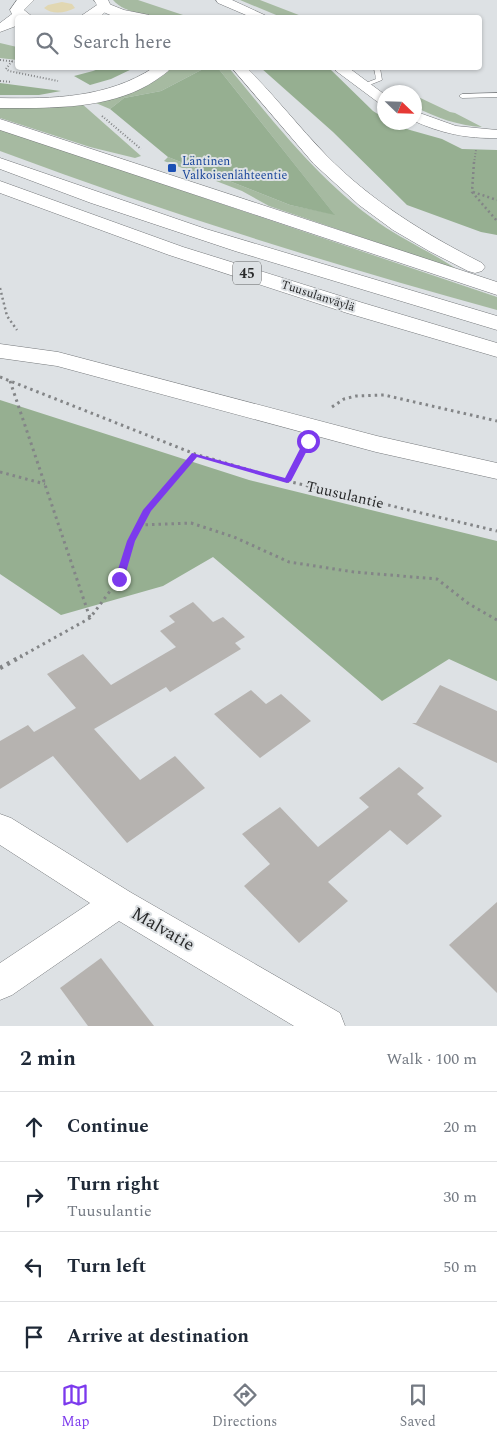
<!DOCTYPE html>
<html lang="en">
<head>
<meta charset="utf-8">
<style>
	:root { --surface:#fff; --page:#f2f2f3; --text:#1f2937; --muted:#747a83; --line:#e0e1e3; --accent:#7c3aed }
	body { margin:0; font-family:Spectral,serif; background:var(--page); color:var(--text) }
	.compass { position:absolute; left:377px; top:85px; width:45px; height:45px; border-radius:50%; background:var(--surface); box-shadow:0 1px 4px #0004; rotate:113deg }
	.stop { position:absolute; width:15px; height:15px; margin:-11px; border:4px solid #7c3aed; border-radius:50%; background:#fff }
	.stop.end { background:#7c3aed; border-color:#fff; box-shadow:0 1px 5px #0008 }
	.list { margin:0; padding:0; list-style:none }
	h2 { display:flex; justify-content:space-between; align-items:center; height:65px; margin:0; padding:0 20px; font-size:21px }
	h2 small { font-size:16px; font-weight:400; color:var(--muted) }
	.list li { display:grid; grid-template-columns:32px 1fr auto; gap:15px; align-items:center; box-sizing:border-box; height:70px; padding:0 20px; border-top:1px solid var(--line) }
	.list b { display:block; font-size:19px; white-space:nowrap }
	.list p { margin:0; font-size:16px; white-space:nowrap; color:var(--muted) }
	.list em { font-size:16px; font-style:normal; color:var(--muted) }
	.icon { flex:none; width:28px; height:28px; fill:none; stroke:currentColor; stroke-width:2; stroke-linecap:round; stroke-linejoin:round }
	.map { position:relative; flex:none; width:497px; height:1026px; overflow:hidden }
	.search { position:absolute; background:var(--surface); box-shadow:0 1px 4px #0004; left:15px; right:15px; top:15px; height:55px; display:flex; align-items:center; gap:12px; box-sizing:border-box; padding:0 18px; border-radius:5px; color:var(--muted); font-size:19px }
	.sheet { height:345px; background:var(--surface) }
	nav { display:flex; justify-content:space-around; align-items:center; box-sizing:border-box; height:70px; border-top:1px solid var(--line); background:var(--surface); font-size:14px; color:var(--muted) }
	nav a { display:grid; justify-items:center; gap:2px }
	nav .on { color:var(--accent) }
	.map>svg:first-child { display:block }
	.green { fill:#a6baa1 }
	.forest { fill:#96af91 }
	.sand { fill:#e1d7b2 }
	.building { fill:#b6b3b0 }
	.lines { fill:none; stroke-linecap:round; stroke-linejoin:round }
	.lane-casing { stroke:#76797c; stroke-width:1 }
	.street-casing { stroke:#76797c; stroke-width:1 }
	.secondary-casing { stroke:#76797c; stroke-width:1 }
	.primary-casing { stroke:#76797c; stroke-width:1 }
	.highway-casing { stroke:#76797c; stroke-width:1 }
	.path-far3 { stroke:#838587; stroke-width:2; stroke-dasharray:1 2; stroke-linecap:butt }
	.path-far2 { stroke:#838587; stroke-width:2.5; stroke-dasharray:2 3; stroke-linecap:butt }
	.path-far1 { stroke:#838587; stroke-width:3; stroke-dasharray:2.5 4; stroke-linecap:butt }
	.path { stroke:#838587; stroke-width:4.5; stroke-dasharray:3 5; stroke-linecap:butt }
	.lane { fill:#fff; fill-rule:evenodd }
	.street { fill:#fff; fill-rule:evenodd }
	.secondary { fill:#fff; fill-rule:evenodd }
	.primary { fill:#fff; fill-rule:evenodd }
	.highway { fill:#fff; fill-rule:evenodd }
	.route { fill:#7c3aed }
	.transit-dot { fill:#1a4fb4; stroke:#dde1e4; stroke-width:2 }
	.labels { text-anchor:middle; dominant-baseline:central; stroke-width:4; stroke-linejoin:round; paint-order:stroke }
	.far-transit-label { font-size:12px; fill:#164399; stroke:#dde1e4; text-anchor:start }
	.far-street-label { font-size:12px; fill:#292a2b; stroke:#dde1e4 }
	.shield { fill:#dde1e4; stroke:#5f6162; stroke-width:1 }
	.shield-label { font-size:14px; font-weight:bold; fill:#292a2b }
	.street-label { font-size:15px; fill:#292a2b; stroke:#dde1e4 }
	.near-street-label { font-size:18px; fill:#292a2b; stroke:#dde1e4 }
</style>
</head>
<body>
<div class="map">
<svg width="497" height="1026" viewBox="0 0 497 1026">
	<rect width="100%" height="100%" fill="#dde1e4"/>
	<g class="green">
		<path d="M113,0H138L189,17C169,18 127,17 113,0Z"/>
		<path d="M240,0H260L304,17H281Z"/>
		<path d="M0,43L17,47V60L0,58Z"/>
		<path d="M171,68H205L161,91L124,98L110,109L91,101C119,94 151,90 171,68Z"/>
		<path d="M218,68H229C274,122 320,182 379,223C405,241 433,253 458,270L269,206L242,191L164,161L168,157L290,205L334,214Z"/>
		<path d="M414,95L450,112L455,113L482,127C458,126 436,117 415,107Z"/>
		<path d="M81,103L141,156L135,158L90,147L0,118V107Z"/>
		<path d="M0,129L497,297V310C329,264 163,212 0,151Z"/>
	</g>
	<g class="forest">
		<path d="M101,68H134L111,79L90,85L74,76L93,71Z"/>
		<path d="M205,68H218L335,215L290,205L168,157L110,109L124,98L161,91Z"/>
		<path d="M261,68H324L330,69L373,111L384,118V122L391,123L410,130L442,139L462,149L497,150V235L481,232L407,205L333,132Z"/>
		<path d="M0,83L61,91L39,95H0Z"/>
		<path d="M0,400L249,480L497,541V681L449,659L382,701L213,557L163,586L61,615L0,574Z"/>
	</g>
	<path class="sand" d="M62,2L72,4L75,8C66,13 52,15 44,8L48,5Z"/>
	<g class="building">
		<path d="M193,602L213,622L223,617L245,637L235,643L241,649L170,692L166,687L94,729L140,780L175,756L205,788L127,843L53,756L0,789V741L28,725L34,732L76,708L47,674L83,654L111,685L176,647L160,631L175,622L169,616Z"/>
		<path d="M440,685L497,711V763L412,723H416Z"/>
		<path d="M251,690L266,704L281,694L311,721L260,758L214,714Z"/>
		<path d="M399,767L424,788L417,794L442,816L407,845L390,830L328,882L348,901L299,943L244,886L270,864L242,834L280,807L318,847L369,807L359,798Z"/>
		<path d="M497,902V993L449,945Z"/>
		<path d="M101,958L154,1026H88L60,988Z"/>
	</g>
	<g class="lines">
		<g class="lane-casing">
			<g id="lane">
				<path d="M374,68H380L382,80L367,86H363V84L376,79Z"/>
				<path d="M497,93V97L462,98L459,96L462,94Z"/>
			</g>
		</g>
		<g class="street-casing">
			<g id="street">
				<path d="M216,0H232L271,18H253L218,3Z"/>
				<path d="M335,68H349L384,94V104L379,103L336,71Z"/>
				<path d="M414,111L456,126L497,130V138C468,139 440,133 414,121Z"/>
				<path d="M0,814L11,818L130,892L340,1013L345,1026H294L119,921L12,995L0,1000V963L90,903L0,845Z"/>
			</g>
		</g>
		<g class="secondary-casing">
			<path id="secondary" d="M0,344L58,352L377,436L497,463V479L376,452L57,366L0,358Z"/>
		</g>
		<g class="primary-casing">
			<g id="primary">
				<path d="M17,0H34L24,10L34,18H18L16,26L0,32V23L12,14L10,10Z"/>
				<path d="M94,0H108L111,6L99,18H78L97,5Z"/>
			</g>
		</g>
		<g class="highway-casing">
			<g id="highway">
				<path d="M104,2L124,10L149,15L151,18C134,18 109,21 97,6Z"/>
				<path d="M153,68H171C167,73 161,76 156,80C112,110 50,108 0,108V98C53,99 107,98 153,68Z"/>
				<path d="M232,68H247C275,96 299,127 326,155C371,201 425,234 482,263L485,267L482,271L475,273L468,271L429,251L393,230L359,205L314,164Z"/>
				<path d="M0,119L497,282V295L0,130Z"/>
				<path d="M0,158L206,229L497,316V330L235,251L91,203L0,169Z"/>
				<path d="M0,181L183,247L363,303L497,343V357L347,313L169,255L0,193Z"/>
			</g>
		</g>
		<g class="path-far3">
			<path d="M0,60L18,62"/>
			<path d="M12,61L6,69L9,71L58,81"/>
			<path d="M66,68H78"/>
			<path d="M0,81L12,82"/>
			<path d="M102,116L141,149"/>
			<path d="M474,163L476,150"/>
		</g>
		<g class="path-far2">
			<path d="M474,162L472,192L497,221"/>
			<path d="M473,192L497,200"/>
			<path d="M0,288L7,316L17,330"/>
		</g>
		<g class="path-far1">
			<path d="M0,377L195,454L287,481L497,531"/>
			<path d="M10,381L90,618"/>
			<path d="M332,407L344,399L356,396L384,395L497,421"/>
			<path d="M0,472L45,484"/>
			<path d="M287,481L305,446"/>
			<path d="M139,525L191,523L234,537L289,562L354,572L437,579L469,604L497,620"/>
			<path d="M20,657L90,618L119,579L131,541L147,510L195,454"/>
		</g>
		<path class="path" d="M0,668L22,656"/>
		<use href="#lane" class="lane"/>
		<use href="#street" class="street"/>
		<use href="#secondary" class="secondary"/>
		<use href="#primary" class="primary"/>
		<use href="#highway" class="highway"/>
	</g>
	<path class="route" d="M308,439L312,441L291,481L287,483L197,457L151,511L135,541L124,579L122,581H116L115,579L127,541L143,510L192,453L285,478L304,441Z"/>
	<rect class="transit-dot" x="167" y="163" width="10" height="10" rx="2.5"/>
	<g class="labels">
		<g class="far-transit-label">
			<text x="182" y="161">Läntinen<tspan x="182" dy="14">Valkoisenlähteentie</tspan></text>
		</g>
		<g class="far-street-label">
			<text transform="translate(318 296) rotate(18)">Tuusulanväylä</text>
		</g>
		<rect class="shield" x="233" y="261.5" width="28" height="23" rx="4"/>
		<g class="shield-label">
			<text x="247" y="273">45</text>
		</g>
		<g class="street-label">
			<text transform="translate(345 495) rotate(13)">Tuusulantie</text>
		</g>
		<g class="near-street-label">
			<text transform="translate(163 929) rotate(30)">Malvatie</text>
		</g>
	</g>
</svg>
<svg class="compass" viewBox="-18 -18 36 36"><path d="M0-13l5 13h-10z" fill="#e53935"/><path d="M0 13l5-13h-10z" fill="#747a83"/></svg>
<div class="stop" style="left:308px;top:441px"></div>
<div class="stop end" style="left:119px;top:579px"></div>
<div class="search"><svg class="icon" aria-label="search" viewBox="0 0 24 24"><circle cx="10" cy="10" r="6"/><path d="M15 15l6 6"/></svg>Search here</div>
</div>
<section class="sheet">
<h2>2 min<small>Walk · 100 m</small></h2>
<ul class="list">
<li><svg class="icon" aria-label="ahead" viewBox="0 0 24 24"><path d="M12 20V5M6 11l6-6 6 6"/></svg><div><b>Continue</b></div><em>20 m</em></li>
<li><svg class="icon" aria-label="right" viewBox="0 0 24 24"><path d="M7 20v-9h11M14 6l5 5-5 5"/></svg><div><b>Turn right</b><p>Tuusulantie</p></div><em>30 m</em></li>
<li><svg class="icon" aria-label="left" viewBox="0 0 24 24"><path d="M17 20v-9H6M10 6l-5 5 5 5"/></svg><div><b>Turn left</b></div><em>50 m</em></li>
<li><svg class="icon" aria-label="arrive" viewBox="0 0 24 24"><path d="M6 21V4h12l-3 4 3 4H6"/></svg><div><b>Arrive at destination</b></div></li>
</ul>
</section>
<nav>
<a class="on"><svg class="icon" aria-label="map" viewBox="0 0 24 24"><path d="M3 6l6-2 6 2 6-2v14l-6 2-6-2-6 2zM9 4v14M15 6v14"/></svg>Map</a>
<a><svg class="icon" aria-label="directions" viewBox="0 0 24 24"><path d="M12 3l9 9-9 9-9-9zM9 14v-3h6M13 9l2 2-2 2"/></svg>Directions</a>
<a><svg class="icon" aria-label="saved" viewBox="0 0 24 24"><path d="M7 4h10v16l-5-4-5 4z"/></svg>Saved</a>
</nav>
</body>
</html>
